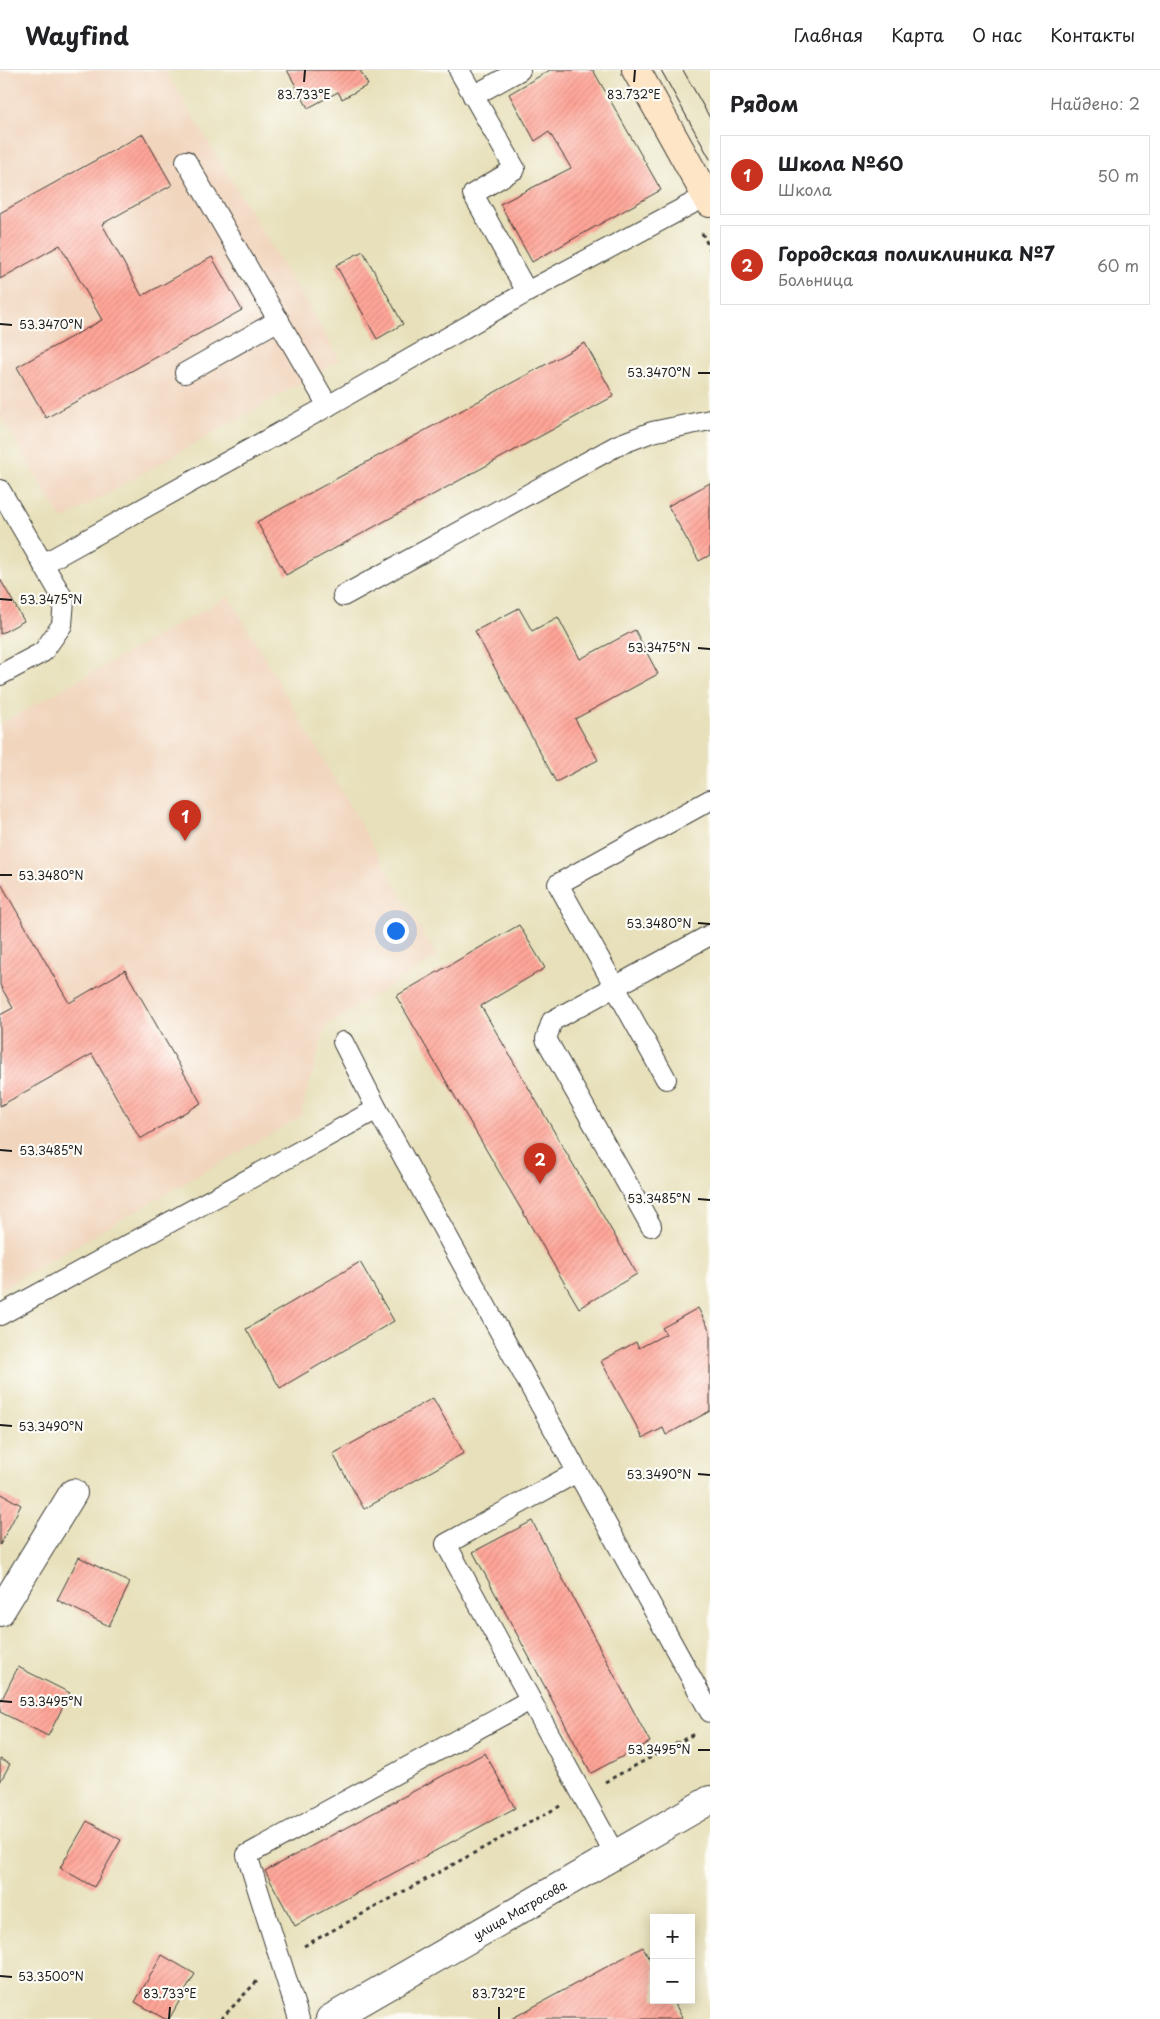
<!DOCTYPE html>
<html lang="ru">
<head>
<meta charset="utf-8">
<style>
	:root { --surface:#fff; --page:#f6f6f6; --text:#202124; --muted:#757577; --line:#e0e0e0; --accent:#c8321e }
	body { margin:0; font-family:"Playpen Sans",sans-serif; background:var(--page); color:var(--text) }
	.controls { position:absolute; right:15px; bottom:15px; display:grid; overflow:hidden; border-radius:0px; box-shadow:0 2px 12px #0003 }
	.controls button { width:45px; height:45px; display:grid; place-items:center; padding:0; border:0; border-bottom:1px solid var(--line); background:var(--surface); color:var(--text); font:25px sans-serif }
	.you { position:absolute; left:395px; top:860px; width:18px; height:18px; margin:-12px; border:4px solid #fff; border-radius:50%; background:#1a73e8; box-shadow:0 0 0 8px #1a73e833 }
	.badge { display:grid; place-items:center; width:32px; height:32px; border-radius:50%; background:var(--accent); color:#fff; font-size:16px; font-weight:700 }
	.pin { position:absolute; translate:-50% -41px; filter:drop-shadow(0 1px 2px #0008) }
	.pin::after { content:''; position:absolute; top:26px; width:18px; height:15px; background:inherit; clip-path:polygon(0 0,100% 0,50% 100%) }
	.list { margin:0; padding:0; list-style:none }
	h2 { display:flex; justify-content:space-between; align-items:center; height:65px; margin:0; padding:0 20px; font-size:21px }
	h2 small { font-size:16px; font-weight:400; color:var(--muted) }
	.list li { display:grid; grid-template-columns:32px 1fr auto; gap:15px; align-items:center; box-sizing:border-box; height:80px; margin:0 10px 10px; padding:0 10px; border:1px solid var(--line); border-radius:0px }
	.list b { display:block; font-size:19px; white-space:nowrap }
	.list p { margin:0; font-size:16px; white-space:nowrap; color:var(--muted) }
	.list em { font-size:16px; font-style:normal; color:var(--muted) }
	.map { position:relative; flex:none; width:710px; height:1949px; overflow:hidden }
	header { display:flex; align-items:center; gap:30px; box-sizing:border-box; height:70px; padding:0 25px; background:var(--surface); border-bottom:1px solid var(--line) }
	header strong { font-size:24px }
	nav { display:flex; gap:28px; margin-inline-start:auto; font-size:18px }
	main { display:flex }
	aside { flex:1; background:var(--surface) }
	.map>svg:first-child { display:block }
	.built { fill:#f1d5bd }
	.building { fill:url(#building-hatch) }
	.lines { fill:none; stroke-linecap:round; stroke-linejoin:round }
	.service-casing { stroke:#3a3934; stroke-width:22 }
	.minor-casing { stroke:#3a3934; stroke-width:30 }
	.secondary-casing { stroke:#3a3934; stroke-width:30 }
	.path { stroke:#3a3934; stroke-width:3; stroke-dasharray:4 4; stroke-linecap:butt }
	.service { stroke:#fff; stroke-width:20 }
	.minor { stroke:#fff; stroke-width:28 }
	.secondary { stroke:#fde5c5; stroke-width:28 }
	.tram { stroke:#1c1c1c; stroke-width:1 }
	.ticks { fill:none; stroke:#1c1c1c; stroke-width:2 }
	.labels { text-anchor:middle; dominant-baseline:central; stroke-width:4.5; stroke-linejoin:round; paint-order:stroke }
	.street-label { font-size:12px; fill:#1c1c1c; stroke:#fdfcf7 }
	.ticks-label { font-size:12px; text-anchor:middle; fill:#1c1c1c; stroke:#fdfcf7; stroke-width:4.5; stroke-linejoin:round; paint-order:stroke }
</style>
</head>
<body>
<header>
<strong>Wayfind</strong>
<nav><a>Главная</a><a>Карта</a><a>О нас</a><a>Контакты</a></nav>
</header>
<main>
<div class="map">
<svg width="710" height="1949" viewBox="0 0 710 1949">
	<defs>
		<pattern id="building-hatch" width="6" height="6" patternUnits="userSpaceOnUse" patternTransform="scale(1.25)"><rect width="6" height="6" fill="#ffa598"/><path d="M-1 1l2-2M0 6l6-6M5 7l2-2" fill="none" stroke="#da8d82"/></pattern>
	</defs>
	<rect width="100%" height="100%" fill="#fdfcf7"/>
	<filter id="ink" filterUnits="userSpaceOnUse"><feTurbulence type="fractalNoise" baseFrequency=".02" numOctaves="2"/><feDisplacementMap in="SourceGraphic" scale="10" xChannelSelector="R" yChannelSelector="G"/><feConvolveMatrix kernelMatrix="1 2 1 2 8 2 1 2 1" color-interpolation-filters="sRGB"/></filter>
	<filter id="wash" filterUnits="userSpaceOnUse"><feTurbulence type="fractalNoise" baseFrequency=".0096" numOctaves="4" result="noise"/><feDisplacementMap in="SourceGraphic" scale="20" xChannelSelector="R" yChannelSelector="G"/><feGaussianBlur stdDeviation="1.12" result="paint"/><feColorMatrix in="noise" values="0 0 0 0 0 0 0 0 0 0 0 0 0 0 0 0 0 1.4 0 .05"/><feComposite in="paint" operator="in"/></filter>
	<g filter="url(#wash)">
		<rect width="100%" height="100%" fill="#e7e0ba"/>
		<g class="built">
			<path d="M2,0H165L340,290L62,450L0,345V1Z"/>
			<path d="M229,526L437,887L326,956L300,1047L0,1219V654Z"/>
		</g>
		<g id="blocks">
			<g class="building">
				<path d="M287,0H360L368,15L342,29L338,22L308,38Z"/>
				<path d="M550,0H593L661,120L532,192L500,134L571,98L549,62L535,71L509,24Z"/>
				<path d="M143,64L172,115L102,154L142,226L212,187L242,240L46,348L17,297L102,250L60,175L0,209V143Z"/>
				<path d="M363,181L403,254L377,269L336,195Z"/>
				<path d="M585,273L614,326L286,505L257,452Z"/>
				<path d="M710,413V485L699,491L668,436Z"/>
				<path d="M0,509L24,551L0,564Z"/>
				<path d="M519,538L532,561L558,547L580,589L635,560L658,604L575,649L598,690L556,712L475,561Z"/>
				<path d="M0,812L69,933L125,900L201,1033L140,1069L92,984L0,1036V945L13,938L0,915Z"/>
				<path d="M519,855L545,898L481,936L637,1204L579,1238L396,926Z"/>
				<path d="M360,1192L394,1251L280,1318L246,1259Z"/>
				<path d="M698,1238L710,1261V1341L666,1365L663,1358L643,1368L601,1291L636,1272L639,1278L666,1264L662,1258Z"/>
				<path d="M433,1328L464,1383L364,1439L333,1384Z"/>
				<path d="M0,1423L21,1435L0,1475Z"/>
				<path d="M532,1451L650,1672L591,1703L473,1482Z"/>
				<path d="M79,1487L130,1513L109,1556L57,1530Z"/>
				<path d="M18,1597L70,1623L48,1666L0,1642V1633Z"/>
				<path d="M485,1683L515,1738L295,1856L265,1801Z"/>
				<path d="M0,1689L10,1694L0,1712Z"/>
				<path d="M87,1751L121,1770L94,1817L60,1798Z"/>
				<path d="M643,1877L654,1896V1930H673L682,1947L679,1949H511Z"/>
				<path d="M162,1885L195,1904L169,1949H165L135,1932Z"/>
			</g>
		</g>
	</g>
	<g filter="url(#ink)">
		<use href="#blocks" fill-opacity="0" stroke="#3a3934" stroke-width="1"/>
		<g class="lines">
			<g class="service-casing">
				<g id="service">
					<path d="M459,0L515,99L473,124L527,222"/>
					<path d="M473,26L520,0"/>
					<path d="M186,91L328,336"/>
					<path d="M185,303L279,250"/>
					<path d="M0,420L64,530L62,555L43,582L0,605"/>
					<path d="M43,494L328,336L527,222L706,126"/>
					<path d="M343,526L618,375L652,362L710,350"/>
					<path d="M343,972L377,1039L710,1642"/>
					<path d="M666,1009L558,814L710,730"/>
					<path d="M651,1156L546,969L552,951L710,865"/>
					<path d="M0,1245L377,1039"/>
					<path d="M577,1402L446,1474L615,1785"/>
					<path d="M299,1949L247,1785L530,1630"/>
				</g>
			</g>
			<g class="minor-casing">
				<g id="minor">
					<path d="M0,1542L73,1423"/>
					<path id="s1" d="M330,1949L710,1730"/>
				</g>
			</g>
			<g class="secondary-casing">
				<path id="secondary" d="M636,0L710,133"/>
			</g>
			<g class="path">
				<path d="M702,163L710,179"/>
				<path d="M605,1712L694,1664"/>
				<path d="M304,1876L560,1736"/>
				<path d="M221,1949L259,1909"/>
			</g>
			<use href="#service" class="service"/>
			<use href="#minor" class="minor"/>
			<use href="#secondary" class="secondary"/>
			<g class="tram">
				<path d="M661,0L710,89"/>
				<path d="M683,0L710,48"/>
			</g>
		</g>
	</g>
	<path class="ticks" d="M304,12L305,0M634,12L635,0M0,254L12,255M698,303H710M0,529L12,530M698,578L710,579M0,805H12M698,853L710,854M0,1080L12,1081M698,1129L710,1130M0,1355L12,1356M698,1404L710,1405M0,1631L12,1632M698,1680H710M0,1906L12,1907M169,1949L170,1937M499,1949V1937"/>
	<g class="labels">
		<g class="street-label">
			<text stroke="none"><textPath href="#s1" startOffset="219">улица Матросова</textPath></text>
		</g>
	</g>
	<g class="ticks-label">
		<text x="304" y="29">83.733°E</text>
		<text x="634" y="29">83.732°E</text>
		<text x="51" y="259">53.3470°N</text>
		<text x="659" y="307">53.3470°N</text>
		<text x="51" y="534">53.3475°N</text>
		<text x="659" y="582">53.3475°N</text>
		<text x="51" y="810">53.3480°N</text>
		<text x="659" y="858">53.3480°N</text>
		<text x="51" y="1085">53.3485°N</text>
		<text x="659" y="1133">53.3485°N</text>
		<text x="51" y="1361">53.3490°N</text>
		<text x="659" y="1409">53.3490°N</text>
		<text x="51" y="1636">53.3495°N</text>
		<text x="659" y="1684">53.3495°N</text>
		<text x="51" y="1911">53.3500°N</text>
		<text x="170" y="1928">83.733°E</text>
		<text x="499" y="1928">83.732°E</text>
	</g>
</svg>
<div class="controls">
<button>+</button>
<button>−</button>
</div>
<div class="you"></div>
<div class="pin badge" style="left:185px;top:771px">1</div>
<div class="pin badge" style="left:540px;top:1114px">2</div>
</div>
<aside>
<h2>Рядом<small>Найдено: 2</small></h2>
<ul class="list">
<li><span class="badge">1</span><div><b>Школа №60</b><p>Школа</p></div><em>50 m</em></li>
<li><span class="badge">2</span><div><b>Городская поликлиника №7</b><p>Больница</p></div><em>60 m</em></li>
</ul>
</aside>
</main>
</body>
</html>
